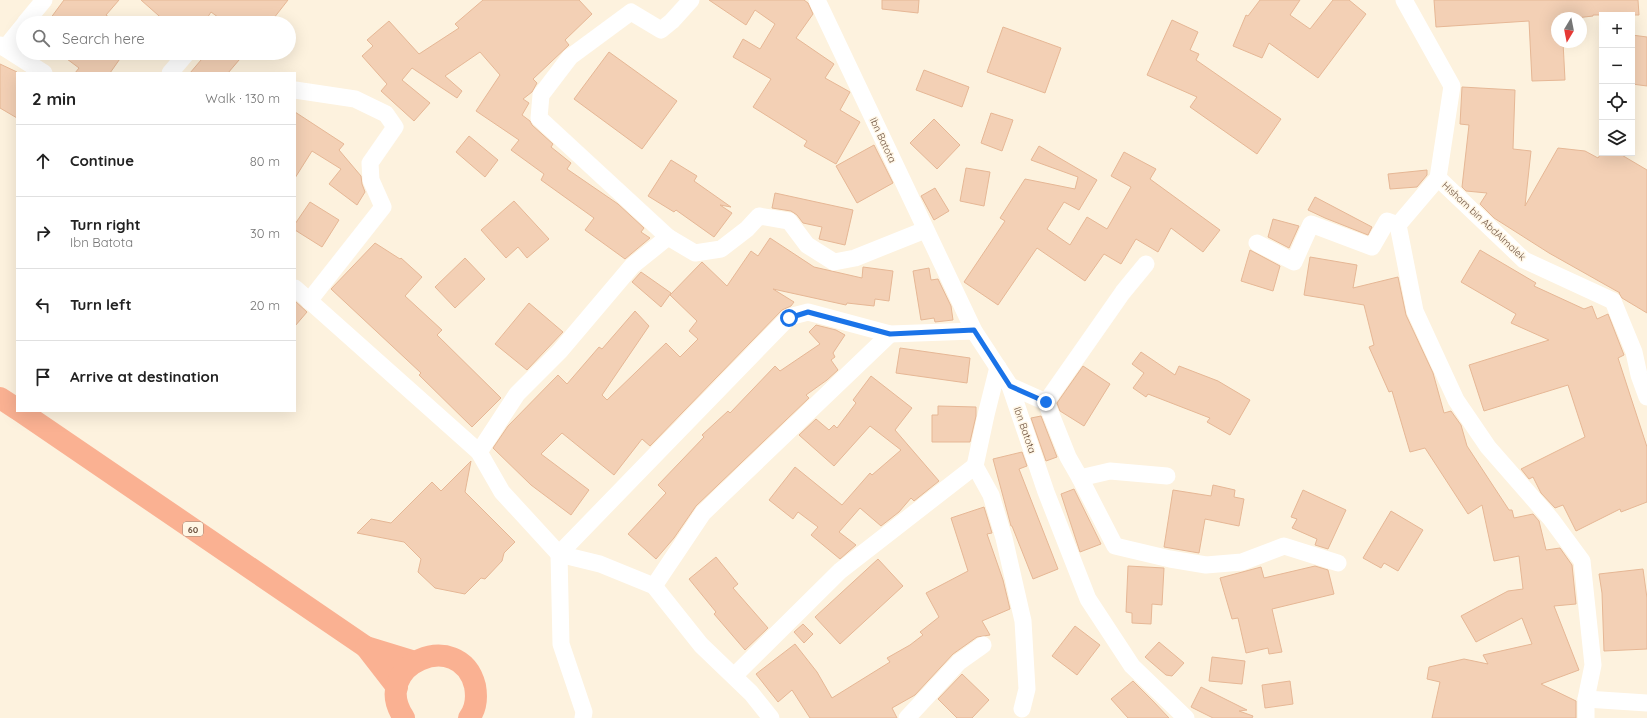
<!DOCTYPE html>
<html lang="en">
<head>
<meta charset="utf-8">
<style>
	:root { --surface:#fff; --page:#f6f6f6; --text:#222; --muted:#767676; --line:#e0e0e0 }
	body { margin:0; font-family:Quicksand,sans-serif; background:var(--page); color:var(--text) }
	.controls { position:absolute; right:12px; top:12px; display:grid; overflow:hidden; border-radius:0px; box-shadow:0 4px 16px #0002 }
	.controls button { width:36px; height:36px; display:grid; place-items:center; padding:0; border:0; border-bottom:1px solid var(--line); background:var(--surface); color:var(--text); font:20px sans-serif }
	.compass { position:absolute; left:1551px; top:12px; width:36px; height:36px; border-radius:50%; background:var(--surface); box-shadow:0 4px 16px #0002; rotate:190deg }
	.stop { position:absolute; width:12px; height:12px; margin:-9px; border:3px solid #1a73e8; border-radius:50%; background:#fff }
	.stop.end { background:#1a73e8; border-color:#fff; box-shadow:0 1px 4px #0008 }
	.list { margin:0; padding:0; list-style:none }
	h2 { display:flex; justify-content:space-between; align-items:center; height:52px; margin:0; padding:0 16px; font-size:17px }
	h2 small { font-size:13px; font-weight:400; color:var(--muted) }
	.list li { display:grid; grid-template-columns:26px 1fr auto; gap:12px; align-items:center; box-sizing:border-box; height:72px; padding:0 16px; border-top:1px solid var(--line) }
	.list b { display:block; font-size:15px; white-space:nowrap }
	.list p { margin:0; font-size:13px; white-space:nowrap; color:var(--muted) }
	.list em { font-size:13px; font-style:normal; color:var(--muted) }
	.icon { flex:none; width:22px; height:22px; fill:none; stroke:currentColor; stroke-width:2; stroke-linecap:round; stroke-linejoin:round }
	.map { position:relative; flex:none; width:1647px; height:718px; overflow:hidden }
	.search { position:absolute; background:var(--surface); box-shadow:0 4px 16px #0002; left:16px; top:16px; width:280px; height:44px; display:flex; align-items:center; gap:10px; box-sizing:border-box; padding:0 14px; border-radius:22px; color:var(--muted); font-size:15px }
	.panel { position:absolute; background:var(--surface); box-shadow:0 4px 16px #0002; left:16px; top:72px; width:280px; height:340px; border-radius:0px }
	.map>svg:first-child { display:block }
	.building { fill:#f3d0b5; stroke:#e6b795 }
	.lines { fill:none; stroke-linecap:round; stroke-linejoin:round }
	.minor { stroke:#fff; stroke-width:17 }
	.highway { stroke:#fab192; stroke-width:22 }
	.route { stroke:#1a73e8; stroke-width:5 }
	.labels { text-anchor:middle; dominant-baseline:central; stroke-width:3; stroke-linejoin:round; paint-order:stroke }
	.shield { fill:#fff6e5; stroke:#9d8776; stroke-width:1 }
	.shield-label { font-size:9px; font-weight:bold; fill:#735846 }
	.street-label { font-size:10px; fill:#735846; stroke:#fff6e5 }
</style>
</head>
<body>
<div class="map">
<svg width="1647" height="718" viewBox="0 0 1647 718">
	<rect width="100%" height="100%" fill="#fdf2de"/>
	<g class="building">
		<path d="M64,0H119L106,15L117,23H47Z"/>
		<path d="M141,0H288L270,23H226L211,12L204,23H167Z"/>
		<path d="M483,0H579L592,14L565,40L569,45L533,79L537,83L532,92L523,99L529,103L522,115L530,121L532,125L553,144L551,147L571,163L567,169L618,204L644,228L641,232L650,238L625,259L585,230L594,218L541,180L544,174L511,150L519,140L476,111L500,75L480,52L445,76L462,91L457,98L412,68L402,80L430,103L414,121L381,91L387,84L362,56L373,46L367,40L389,21L419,54L459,28L455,24Z"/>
		<path d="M709,0H804L808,3L813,14L796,38L834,64L825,78L850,92L840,110L860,122L836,164L804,146L807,141L753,107L771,79L733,57L743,39L760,49L775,24L755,10L746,25Z"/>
		<path d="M882,0H919L918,13L882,9Z"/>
		<path d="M1260,0H1300L1290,15L1310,29L1333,0H1349L1366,14L1318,78L1269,43L1262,58L1233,46L1246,15L1248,16Z"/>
		<path d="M1434,0H1638L1639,15H1593V16L1576,18H1557V42H1563L1565,80L1532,81L1529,21L1436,27Z"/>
		<path d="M1172,20L1198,32L1190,50L1199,54L1196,60L1281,119L1257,154L1190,107L1197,97L1147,75Z"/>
		<path d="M1003,27L1061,48L1045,93L987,72Z"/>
		<path d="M1632,35L1647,37V86L1632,84Z"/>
		<path d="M609,52L677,101L642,149L574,99Z"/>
		<path d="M59,53H124L110,73H75L79,68Z"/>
		<path d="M207,53H245L228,73H190Z"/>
		<path d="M0,64L17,72V118L0,108Z"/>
		<path d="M924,70L969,87L962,107L916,90Z"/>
		<path d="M1462,87L1515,90L1513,149L1531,151L1525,206L1558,148L1585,151L1598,158L1602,152L1620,154L1647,170V313L1622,298L1619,293H1620L1549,253L1494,218L1480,204L1487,193L1466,191L1462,187L1469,125L1460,124Z"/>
		<path d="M295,112L344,144L339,150L361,176L362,184L365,192L357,205L329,184L341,169L312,151L295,178Z"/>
		<path d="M991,113L1013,120L1002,151L981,143Z"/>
		<path d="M934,119L960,145L937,169L910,143Z"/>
		<path d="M469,136L498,160L485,177L456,152Z"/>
		<path d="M874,145L893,183L857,203L836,166Z"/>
		<path d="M1039,146L1097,180L1079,210L1064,202L1047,229L1070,245L1087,217L1107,229L1131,187L1111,176L1124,152L1156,169L1150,179L1220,230L1203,252L1171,228L1158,252L1136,239L1121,264L1104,254L1085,281L1037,248L998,305L964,282L1005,221L1000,218L1025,179L1075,189L1078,177L1031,160Z"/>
		<path d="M671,160L697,176L694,181L731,207L720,205L732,213L714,237L676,210L674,212L648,196Z"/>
		<path d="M966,168L990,172L984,206L960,201Z"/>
		<path d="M1427,170V175L1417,187L1390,189L1388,174Z"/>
		<path d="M935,188L949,211L934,220L921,196Z"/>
		<path d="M775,193L853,210L845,245L819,239L822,227L803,223L797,215L791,211L772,208Z"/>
		<path d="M1315,197L1372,227L1368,235L1325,218L1308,210Z"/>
		<path d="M514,201L549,239L527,258L518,247L506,258L481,230Z"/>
		<path d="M310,202L339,220L322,247L295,230V224Z"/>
		<path d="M1273,219L1299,226L1289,248L1268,237Z"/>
		<path d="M770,238L814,267L862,278L863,267L893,271L889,301L875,299L874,306L847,303L846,305L773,289L794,302L791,306L782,310L650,446L642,439L614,475L562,433L541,454L589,490L571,515L531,485L493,448L508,426L558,375L567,384L599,347L602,349L635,311L649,326L602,395L607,400L666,343L680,357L698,339L689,331L697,321L670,295L702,262L727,286L751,251L758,256Z"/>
		<path d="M375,243L400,259L401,258L422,277L405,296L442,330L437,335L501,398L472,427L419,375L421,373L331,289Z"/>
		<path d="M1250,250L1280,266L1273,291L1241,281Z"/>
		<path d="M1480,250L1536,283L1534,286L1584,309L1592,306L1597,319L1608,314L1624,355L1618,358L1647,447V502L1621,512L1620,509L1576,531L1563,505L1555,508L1541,493L1533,477L1529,479L1521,469L1585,437L1568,385L1484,411L1469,365L1549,340L1511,323L1516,314L1461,282Z"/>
		<path d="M1310,257L1357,265L1353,288L1398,277L1406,315L1433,373L1444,413L1451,411L1461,425L1467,446L1509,510H1512L1514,518L1533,514L1539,521L1546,550L1560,548L1572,565L1576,604L1554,606L1579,670L1541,684L1576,701V718H1432L1440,682L1427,679L1429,667L1464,659L1488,664L1483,655L1532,644L1522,618L1476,642L1461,616L1508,591L1523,589L1519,556L1494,561L1482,505L1468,514L1425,448L1410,452L1392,391L1389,392L1369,347L1374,345L1364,305L1304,295Z"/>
		<path d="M465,258L485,279L455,308L435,287Z"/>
		<path d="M929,268L931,280L938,279L951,306L953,320L935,322L934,318L921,320L913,271Z"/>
		<path d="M641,272L671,293L661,307L632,282Z"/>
		<path d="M295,301L307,312L295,326Z"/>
		<path d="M529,303L563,332L527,370L495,344Z"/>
		<path d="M816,325L836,330L845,335L833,353L835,357L831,360L838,370L827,380L806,395L809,398L696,506L674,538L656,559L628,534L666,493L658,485L704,437L702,435L728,411L730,413L775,366L780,371L820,344L809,332Z"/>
		<path d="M900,348L970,358L967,383L896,373Z"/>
		<path d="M1141,352L1175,375L1179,366L1218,381L1250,400L1230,435L1207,422L1210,418L1148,394L1146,397L1133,388L1144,373L1132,364Z"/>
		<path d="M1083,366L1110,384L1084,426L1060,411L1057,403Z"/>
		<path d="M871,376L912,408L895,430L939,481L914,501L911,498L899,512L881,526L860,508L839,532L856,545L840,559L811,535L818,527L798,512L793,519L769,500L795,467L842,505L870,473L872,475L901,450L870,426L834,466L799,435L816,419L829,430L834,425L837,428L856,403L853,400Z"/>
		<path d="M938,406L976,407V416L970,442H932V415H938Z"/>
		<path d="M1041,416L1057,457L1046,461L1031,418Z"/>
		<path d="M1022,452L1027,466L1019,469L1058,569L1033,579L1012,526H1011L993,459Z"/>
		<path d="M471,461L465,492L515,542L504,553L502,561L485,579L481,578L465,594L435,588L418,572L421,559L404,542L357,533L371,519L391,523L432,482L441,491Z"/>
		<path d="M1213,485L1235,490L1234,497L1244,499L1239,526L1205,519L1199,553L1164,547L1173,490L1211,496Z"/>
		<path d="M1074,489L1101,544L1080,552L1061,494Z"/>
		<path d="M1303,490L1346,510L1328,549L1315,545L1317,539L1292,528L1297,519L1291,517Z"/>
		<path d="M984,507L992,533L987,534L1003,580L1010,609L982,621L990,635L977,637L953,654L915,695L892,708L897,718H810L792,690L778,702L756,674L795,644L817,672L832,698L890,662L887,658L910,645L923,635L920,632L939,617L926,593L968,571L951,518Z"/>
		<path d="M1391,511L1423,530L1398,571L1384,563L1381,568L1363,558Z"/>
		<path d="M716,557L738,584L733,588L768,628L745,650L714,614L716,612L689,579Z"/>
		<path d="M878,559L903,586L840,644L815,617Z"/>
		<path d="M1128,566L1164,568L1162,605L1152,604L1151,624L1132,623V613L1126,612Z"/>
		<path d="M1315,566L1328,570L1334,594L1272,609L1282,652L1269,654L1268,648L1246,653L1238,618L1232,619L1220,578L1261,567L1264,578Z"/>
		<path d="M1643,569L1647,598V649L1604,651L1602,593L1599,574Z"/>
		<path d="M803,624L813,634L804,643L794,632Z"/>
		<path d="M1075,626L1100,645L1077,675L1052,656Z"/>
		<path d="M1159,642L1184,663L1172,676L1166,675L1145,657Z"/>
		<path d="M1212,657L1245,661L1242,684L1209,681Z"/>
		<path d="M962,674L989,700L972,718H957L938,699Z"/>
		<path d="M1133,681L1153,701L1169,718H1128L1111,699Z"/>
		<path d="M1290,681L1293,704L1265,708L1262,685Z"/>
		<path d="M1201,687L1247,710L1239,711L1253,716L1252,718H1213L1191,707Z"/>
	</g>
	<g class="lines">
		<g class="minor">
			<path d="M817,0L974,331L1010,386L1046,492L1088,599L1132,666L1186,718"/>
			<path d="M1404,0L1452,86L1438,178L1398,225L1415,311L1456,400L1488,447L1551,519L1582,561L1593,665L1586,699V718"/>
			<path d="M25,23L44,0"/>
			<path d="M0,45L44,73"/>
			<path d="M5,48L23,26"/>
			<path d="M170,73L187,53"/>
			<path d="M295,90L355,99L386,114L395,127L370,163L371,180L383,207L309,301"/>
			<path d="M1438,178L1524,260L1613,301L1634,352L1639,375L1647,397"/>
			<path d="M668,237L539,118L541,95L570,57L631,12L661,30L672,21L691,0"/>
			<path d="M1257,243L1294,262L1311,224L1372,247L1387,221L1398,225"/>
			<path d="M295,288L479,452L502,492L559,554L600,564L654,586L701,645L751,693L771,718"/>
			<path d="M1010,386L1046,402L1068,457L1080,478L1115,546L1170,559L1206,565L1242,562L1284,546L1338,563"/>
			<path d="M1046,402L1123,292L1146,264"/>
			<path d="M479,452L517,394L560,351L632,266L668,237L695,253L721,249L747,229L759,216L789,221L807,245L834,262L855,258L925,230"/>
			<path d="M975,466L991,495L1004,538L1023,621L1027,689L1022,709"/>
			<path d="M1080,478L1110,471L1167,476"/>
			<path d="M654,586L703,513L890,334"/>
			<path d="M734,676L840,571L975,466L986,415L998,367"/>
			<path d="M1586,699L1647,703"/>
			<path d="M583,718L584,712L561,644L559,554L789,317L808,312L890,334L974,331"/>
			<path d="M907,718L959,662L983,645"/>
		</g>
		<g class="highway">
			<path d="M0,398L17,409"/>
			<path d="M20,411L366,647"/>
			<path d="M397,687L366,647L415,662"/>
			<path d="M404,718C368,665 460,626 475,686C477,697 476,709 469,718"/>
		</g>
	</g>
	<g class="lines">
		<path class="route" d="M789,318L808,312L890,334L974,330L1010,386L1046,402"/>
	</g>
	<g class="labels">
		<rect class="shield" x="183" y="522" width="20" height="14" rx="3"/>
		<g class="shield-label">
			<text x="193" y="529">60</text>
		</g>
		<g class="street-label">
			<text transform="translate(883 140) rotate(65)">Ibn Batota</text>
			<text transform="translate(1484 221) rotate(43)">Hisham bin AbdAlmalek</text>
			<text transform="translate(1025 430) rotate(71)">Ibn Batota</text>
		</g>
	</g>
</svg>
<div class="controls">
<button>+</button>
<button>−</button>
<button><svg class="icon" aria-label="locate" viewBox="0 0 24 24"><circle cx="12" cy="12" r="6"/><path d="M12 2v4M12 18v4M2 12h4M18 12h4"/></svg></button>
<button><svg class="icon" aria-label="layers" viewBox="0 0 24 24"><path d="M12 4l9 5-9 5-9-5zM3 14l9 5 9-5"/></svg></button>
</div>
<svg class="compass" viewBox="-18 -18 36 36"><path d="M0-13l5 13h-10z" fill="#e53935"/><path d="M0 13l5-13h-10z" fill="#767676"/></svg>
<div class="stop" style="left:789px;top:318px"></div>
<div class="stop end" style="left:1046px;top:402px"></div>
<div class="search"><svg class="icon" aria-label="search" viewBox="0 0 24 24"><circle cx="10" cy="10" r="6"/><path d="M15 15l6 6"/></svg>Search here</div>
<section class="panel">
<h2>2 min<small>Walk · 130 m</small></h2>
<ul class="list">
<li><svg class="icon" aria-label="ahead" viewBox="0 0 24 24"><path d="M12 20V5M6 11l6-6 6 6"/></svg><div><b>Continue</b></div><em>80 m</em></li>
<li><svg class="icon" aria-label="right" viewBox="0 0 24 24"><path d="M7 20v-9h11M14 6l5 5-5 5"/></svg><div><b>Turn right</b><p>Ibn Batota</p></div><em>30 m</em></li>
<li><svg class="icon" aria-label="left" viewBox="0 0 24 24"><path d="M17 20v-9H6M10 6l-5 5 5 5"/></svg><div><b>Turn left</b></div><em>20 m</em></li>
<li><svg class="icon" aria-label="arrive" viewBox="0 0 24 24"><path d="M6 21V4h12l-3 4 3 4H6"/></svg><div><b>Arrive at destination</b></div></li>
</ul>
</section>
</div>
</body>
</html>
